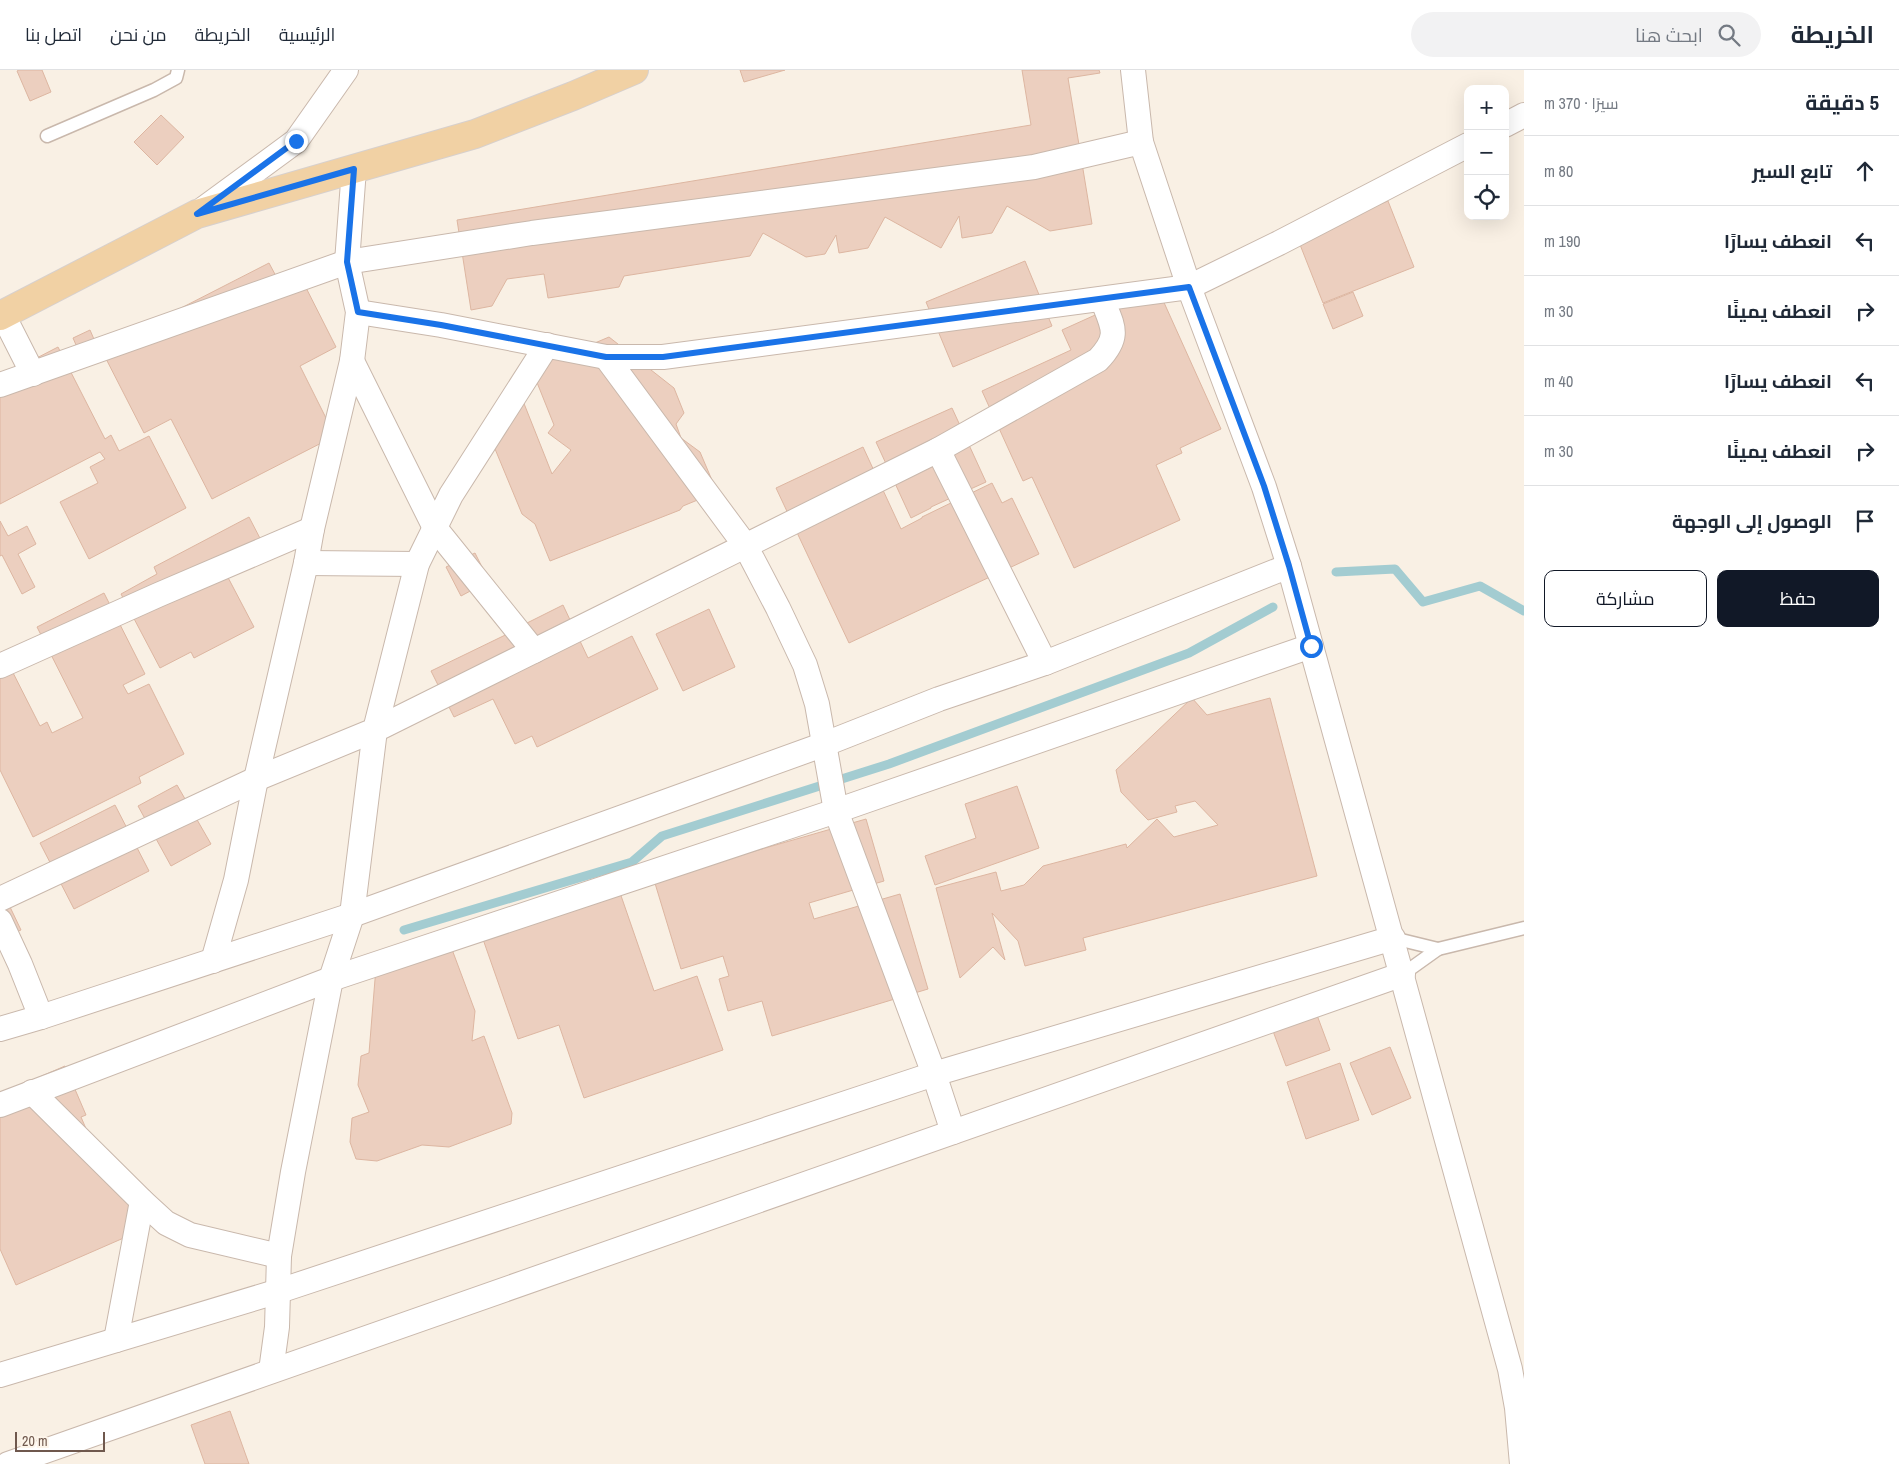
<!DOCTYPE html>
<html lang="ar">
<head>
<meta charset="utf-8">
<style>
	:root { --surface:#fff; --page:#f2f2f3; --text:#1f2937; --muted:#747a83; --line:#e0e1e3; --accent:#111827 }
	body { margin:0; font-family:"Archivo Narrow",Cairo,sans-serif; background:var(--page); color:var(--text); direction:rtl }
	.controls { position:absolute; right:15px; top:15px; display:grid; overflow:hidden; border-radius:10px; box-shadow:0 5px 20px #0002 }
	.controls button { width:45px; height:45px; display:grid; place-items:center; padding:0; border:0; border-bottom:1px solid var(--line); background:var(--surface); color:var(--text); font:25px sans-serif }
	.scale { position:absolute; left:15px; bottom:12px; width:90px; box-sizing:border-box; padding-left:5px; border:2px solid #6f584d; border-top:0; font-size:14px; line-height:18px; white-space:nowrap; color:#6f584d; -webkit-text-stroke:4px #fdf5ea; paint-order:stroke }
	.stop { position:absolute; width:15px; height:15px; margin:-11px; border:4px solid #1a73e8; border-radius:50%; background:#fff }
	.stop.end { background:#1a73e8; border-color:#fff; box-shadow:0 1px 5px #0008 }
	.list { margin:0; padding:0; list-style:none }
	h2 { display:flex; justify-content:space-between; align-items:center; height:65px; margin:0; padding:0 20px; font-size:21px }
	h2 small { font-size:16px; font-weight:400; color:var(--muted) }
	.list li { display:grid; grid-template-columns:32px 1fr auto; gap:15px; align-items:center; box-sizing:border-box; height:70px; padding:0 20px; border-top:1px solid var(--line) }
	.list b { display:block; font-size:19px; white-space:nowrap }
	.list em { font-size:16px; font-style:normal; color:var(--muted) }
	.actions { display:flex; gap:10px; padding:15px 20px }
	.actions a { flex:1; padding:11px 0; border:1px solid var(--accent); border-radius:10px; text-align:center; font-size:18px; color:var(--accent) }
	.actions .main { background:var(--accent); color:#fff }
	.icon { flex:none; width:28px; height:28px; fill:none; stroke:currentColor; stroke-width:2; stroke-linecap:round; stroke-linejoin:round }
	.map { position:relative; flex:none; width:1524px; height:1394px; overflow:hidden; direction:ltr }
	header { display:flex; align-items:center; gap:30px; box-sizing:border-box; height:70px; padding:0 25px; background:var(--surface); border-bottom:1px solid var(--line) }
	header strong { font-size:24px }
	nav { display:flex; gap:28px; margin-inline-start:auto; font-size:18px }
	.search { width:350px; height:45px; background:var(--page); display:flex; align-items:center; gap:12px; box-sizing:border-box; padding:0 18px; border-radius:28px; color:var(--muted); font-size:19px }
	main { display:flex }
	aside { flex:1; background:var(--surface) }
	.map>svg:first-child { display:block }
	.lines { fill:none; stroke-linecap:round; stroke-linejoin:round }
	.stream { stroke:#a3ccd1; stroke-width:9 }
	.building { fill:#eccfbf; stroke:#ddb6a1 }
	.service-casing { stroke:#c9b8ac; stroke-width:15 }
	.minor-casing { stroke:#c9b8ac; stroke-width:26 }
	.primary-casing { stroke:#d7d0cd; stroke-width:30 }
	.service { stroke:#fff; stroke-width:12 }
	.minor { stroke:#fff; stroke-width:24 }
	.primary { stroke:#f1d1a4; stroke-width:28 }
	.route { stroke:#1a73e8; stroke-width:6 }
</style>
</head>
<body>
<header>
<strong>الخريطة</strong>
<div class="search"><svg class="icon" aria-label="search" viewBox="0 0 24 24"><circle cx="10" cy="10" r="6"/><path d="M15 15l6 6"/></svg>ابحث هنا</div>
<nav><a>الرئيسية</a><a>الخريطة</a><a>من نحن</a><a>اتصل بنا</a></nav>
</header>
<main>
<aside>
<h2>5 دقيقة<small>سيرًا · 370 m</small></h2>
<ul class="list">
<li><svg class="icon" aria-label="ahead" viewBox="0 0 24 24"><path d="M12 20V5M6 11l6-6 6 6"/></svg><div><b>تابع السير</b></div><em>80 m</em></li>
<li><svg class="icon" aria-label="left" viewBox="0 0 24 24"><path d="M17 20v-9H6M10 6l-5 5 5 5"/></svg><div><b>انعطف يسارًا</b></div><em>190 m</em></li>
<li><svg class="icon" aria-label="right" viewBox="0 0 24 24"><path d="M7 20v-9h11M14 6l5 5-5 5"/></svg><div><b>انعطف يمينًا</b></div><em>30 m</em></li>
<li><svg class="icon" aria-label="left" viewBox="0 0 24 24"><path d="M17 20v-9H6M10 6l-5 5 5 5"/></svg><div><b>انعطف يسارًا</b></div><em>40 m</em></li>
<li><svg class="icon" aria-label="right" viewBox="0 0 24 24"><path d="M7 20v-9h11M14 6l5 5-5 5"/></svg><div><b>انعطف يمينًا</b></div><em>30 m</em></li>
<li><svg class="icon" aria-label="arrive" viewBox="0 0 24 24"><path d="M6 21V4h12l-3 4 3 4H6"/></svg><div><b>الوصول إلى الوجهة</b></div></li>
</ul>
<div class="actions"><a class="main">حفظ</a><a>مشاركة</a></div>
</aside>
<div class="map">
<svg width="1524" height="1394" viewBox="0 0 1524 1394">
	<rect width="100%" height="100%" fill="#f9f0e4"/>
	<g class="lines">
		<g class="stream">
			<path d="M1336,502L1395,499L1423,532L1480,516L1524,541"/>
			<path d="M404,860L632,792L662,766L889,694L1189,583L1273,537"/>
		</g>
	</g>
	<g class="building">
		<path d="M19,0H42L51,22L30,31L17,1Z"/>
		<path d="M740,0H785L744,12Z"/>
		<path d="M1022,0H1099L1100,3L1068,8L1092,154L1050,161L1007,136L992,163L962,168L959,146L941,178L885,147L868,178L839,183L836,165L825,184L806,187L763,163L750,186L624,206L619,217L548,228L544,204L507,209L492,236L471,240L457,150L1031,55Z"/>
		<path d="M161,45L184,67L157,95L134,72Z"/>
		<path d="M1388,131L1414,197L1323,233L1297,167Z"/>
		<path d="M1025,191L1052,256L953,297L926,232Z"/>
		<path d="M269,193L277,208L296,198L336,277L300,296L335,366L212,429L171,349L144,363L101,279Z"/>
		<path d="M1157,217L1221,359L1180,378L1182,383L1156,395L1180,450L1074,498L1032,407L1023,411L982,321L1071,280L1062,260Z"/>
		<path d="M1353,222L1363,246L1333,259L1323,234Z"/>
		<path d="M90,260L100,283L83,291L73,268Z"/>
		<path d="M609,267L674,318L684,343L676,354L681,368L700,382L717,422L683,436L680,440L550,491L535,454L522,444L488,362L523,331L552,404L571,380L548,363L554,355L532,300L571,270L583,278Z"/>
		<path d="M58,277L105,369L111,365L119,381L149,366L186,438L89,489L60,432L98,413L90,397L105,389L100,382L0,434V307Z"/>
		<path d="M952,338L986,412L931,437V438L911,448L876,372Z"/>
		<path d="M863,377L901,459L922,448V447L992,413L1002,433L1012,428L1039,484L849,573L776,418Z"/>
		<path d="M249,447L264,476L223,498L254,557L194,588L191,582L160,598L121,524L157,504L154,497Z"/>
		<path d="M0,451L8,466L27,456L36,474L18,484L35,517L22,524L2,485L0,486Z"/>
		<path d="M475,483L489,511L461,526L446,497Z"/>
		<path d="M104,523L145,604L123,615L128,624L149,614L184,684L139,707L141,713L33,767L0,700V587L4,585L40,656L47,652L52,663L83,648L37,557Z"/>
		<path d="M563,535L588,588L632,566L658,619L537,677L532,666L515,674L493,629L454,647L431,601L528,554L527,553Z"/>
		<path d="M709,539L735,597L683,621L656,564Z"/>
		<path d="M1192,628L1207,645L1270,628L1317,806L1083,868L1086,880L1025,896L1018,871L992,843L1005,890L993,877L960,908L936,818L996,802L1001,821L1024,815L1043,796L1126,774L1127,778L1157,749L1174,767L1218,755L1195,731L1175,736L1177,742L1148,750L1121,722L1116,700Z"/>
		<path d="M177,715L211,774L171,796L138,736Z"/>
		<path d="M1017,716L1039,778L935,815L925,786L976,768L965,734Z"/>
		<path d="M115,735L149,801L74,839L40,773Z"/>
		<path d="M866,749L884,811L809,833L814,849L900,824L928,919L772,966L762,931L728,941L719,909L729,906L723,886L681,899L654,810Z"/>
		<path d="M0,816L21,860L0,869Z"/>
		<path d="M618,817L654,921L697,906L723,980L584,1028L559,955L518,969L478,855Z"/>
		<path d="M447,866L475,941L472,971L484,966L512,1043L511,1054L449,1077L422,1075L377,1091L356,1089L350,1072L352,1048L369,1042L358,1015L361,986L369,983L377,885Z"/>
		<path d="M1314,937L1330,980L1286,996L1270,953Z"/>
		<path d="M1390,977L1411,1028L1372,1045L1350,993Z"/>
		<path d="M1340,993L1359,1050L1306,1069L1287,1012Z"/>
		<path d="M65,996L86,1045L81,1047L96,1082L106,1078L142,1160L16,1215L0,1179V1024Z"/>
		<path d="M230,1341L249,1394H205L191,1355Z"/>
	</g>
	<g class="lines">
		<g class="service-casing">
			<g id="service">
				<path d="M47,66L154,20L176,8L178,0"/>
				<path d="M1393,868L1438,879"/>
				<path d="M1403,904L1438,879L1524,858"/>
			</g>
		</g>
		<g class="minor-casing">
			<g id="minor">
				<path d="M1133,0L1141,72L1189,217L1264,417L1289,496L1510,1299L1517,1338L1522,1394"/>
				<path d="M1505,55L1524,45"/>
				<path d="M202,140L296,71L346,0"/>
				<path d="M358,242L441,255L606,287H663L1189,217L1279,173L1468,75"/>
				<path d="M3,245L33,304"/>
				<path d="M606,287L745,475L778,538L805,595L817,634L836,741L934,1004L953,1062"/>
				<path d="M352,291L435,458L534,581"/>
				<path d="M0,315L347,192L532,163L1034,97L1141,72"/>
				<path d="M938,380L1045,593"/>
				<path d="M306,493L417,494"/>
				<path d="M0,596L158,525L312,459"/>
				<path d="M0,829L256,709L375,660L417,494L451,425L547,275"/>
				<path d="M0,851L20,894L41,947"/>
				<path d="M213,891L236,810L256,709L306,493L312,459L352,291L358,242L347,192L354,99"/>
				<path d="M0,959L41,947L352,845L684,725L825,674L939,629L1045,593L1289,496"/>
				<path d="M32,1022L142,1131L166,1153L190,1165L279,1186"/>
				<path d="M0,1035L331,909L836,741L1311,576"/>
				<path d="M116,1270L142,1131"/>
				<path d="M271,1301L277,1257L279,1186L293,1102L331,909L352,845L375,660L938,380L1098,290C1121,266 1113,257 1102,229"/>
				<path d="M0,1305L279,1221L934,1004L1393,868"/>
				<path d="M8,1394L1403,904"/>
			</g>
		</g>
		<g class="primary-casing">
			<path id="primary" d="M0,246L197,144L475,64L573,26L634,0"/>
		</g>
		<use href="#service" class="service"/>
		<use href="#minor" class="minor"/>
		<use href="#primary" class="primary"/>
	</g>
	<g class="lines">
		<path class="route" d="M296,71L197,144L354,99L347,192L358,242L441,255L606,287H663L1189,217L1264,416L1289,496L1311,576"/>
	</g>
</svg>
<div class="controls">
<button>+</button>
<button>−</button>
<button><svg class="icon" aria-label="locate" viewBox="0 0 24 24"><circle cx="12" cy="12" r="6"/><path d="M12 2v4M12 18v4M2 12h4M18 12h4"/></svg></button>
</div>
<div class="scale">20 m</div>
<div class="stop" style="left:1311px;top:576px"></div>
<div class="stop end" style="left:296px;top:71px"></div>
</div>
</main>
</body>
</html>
